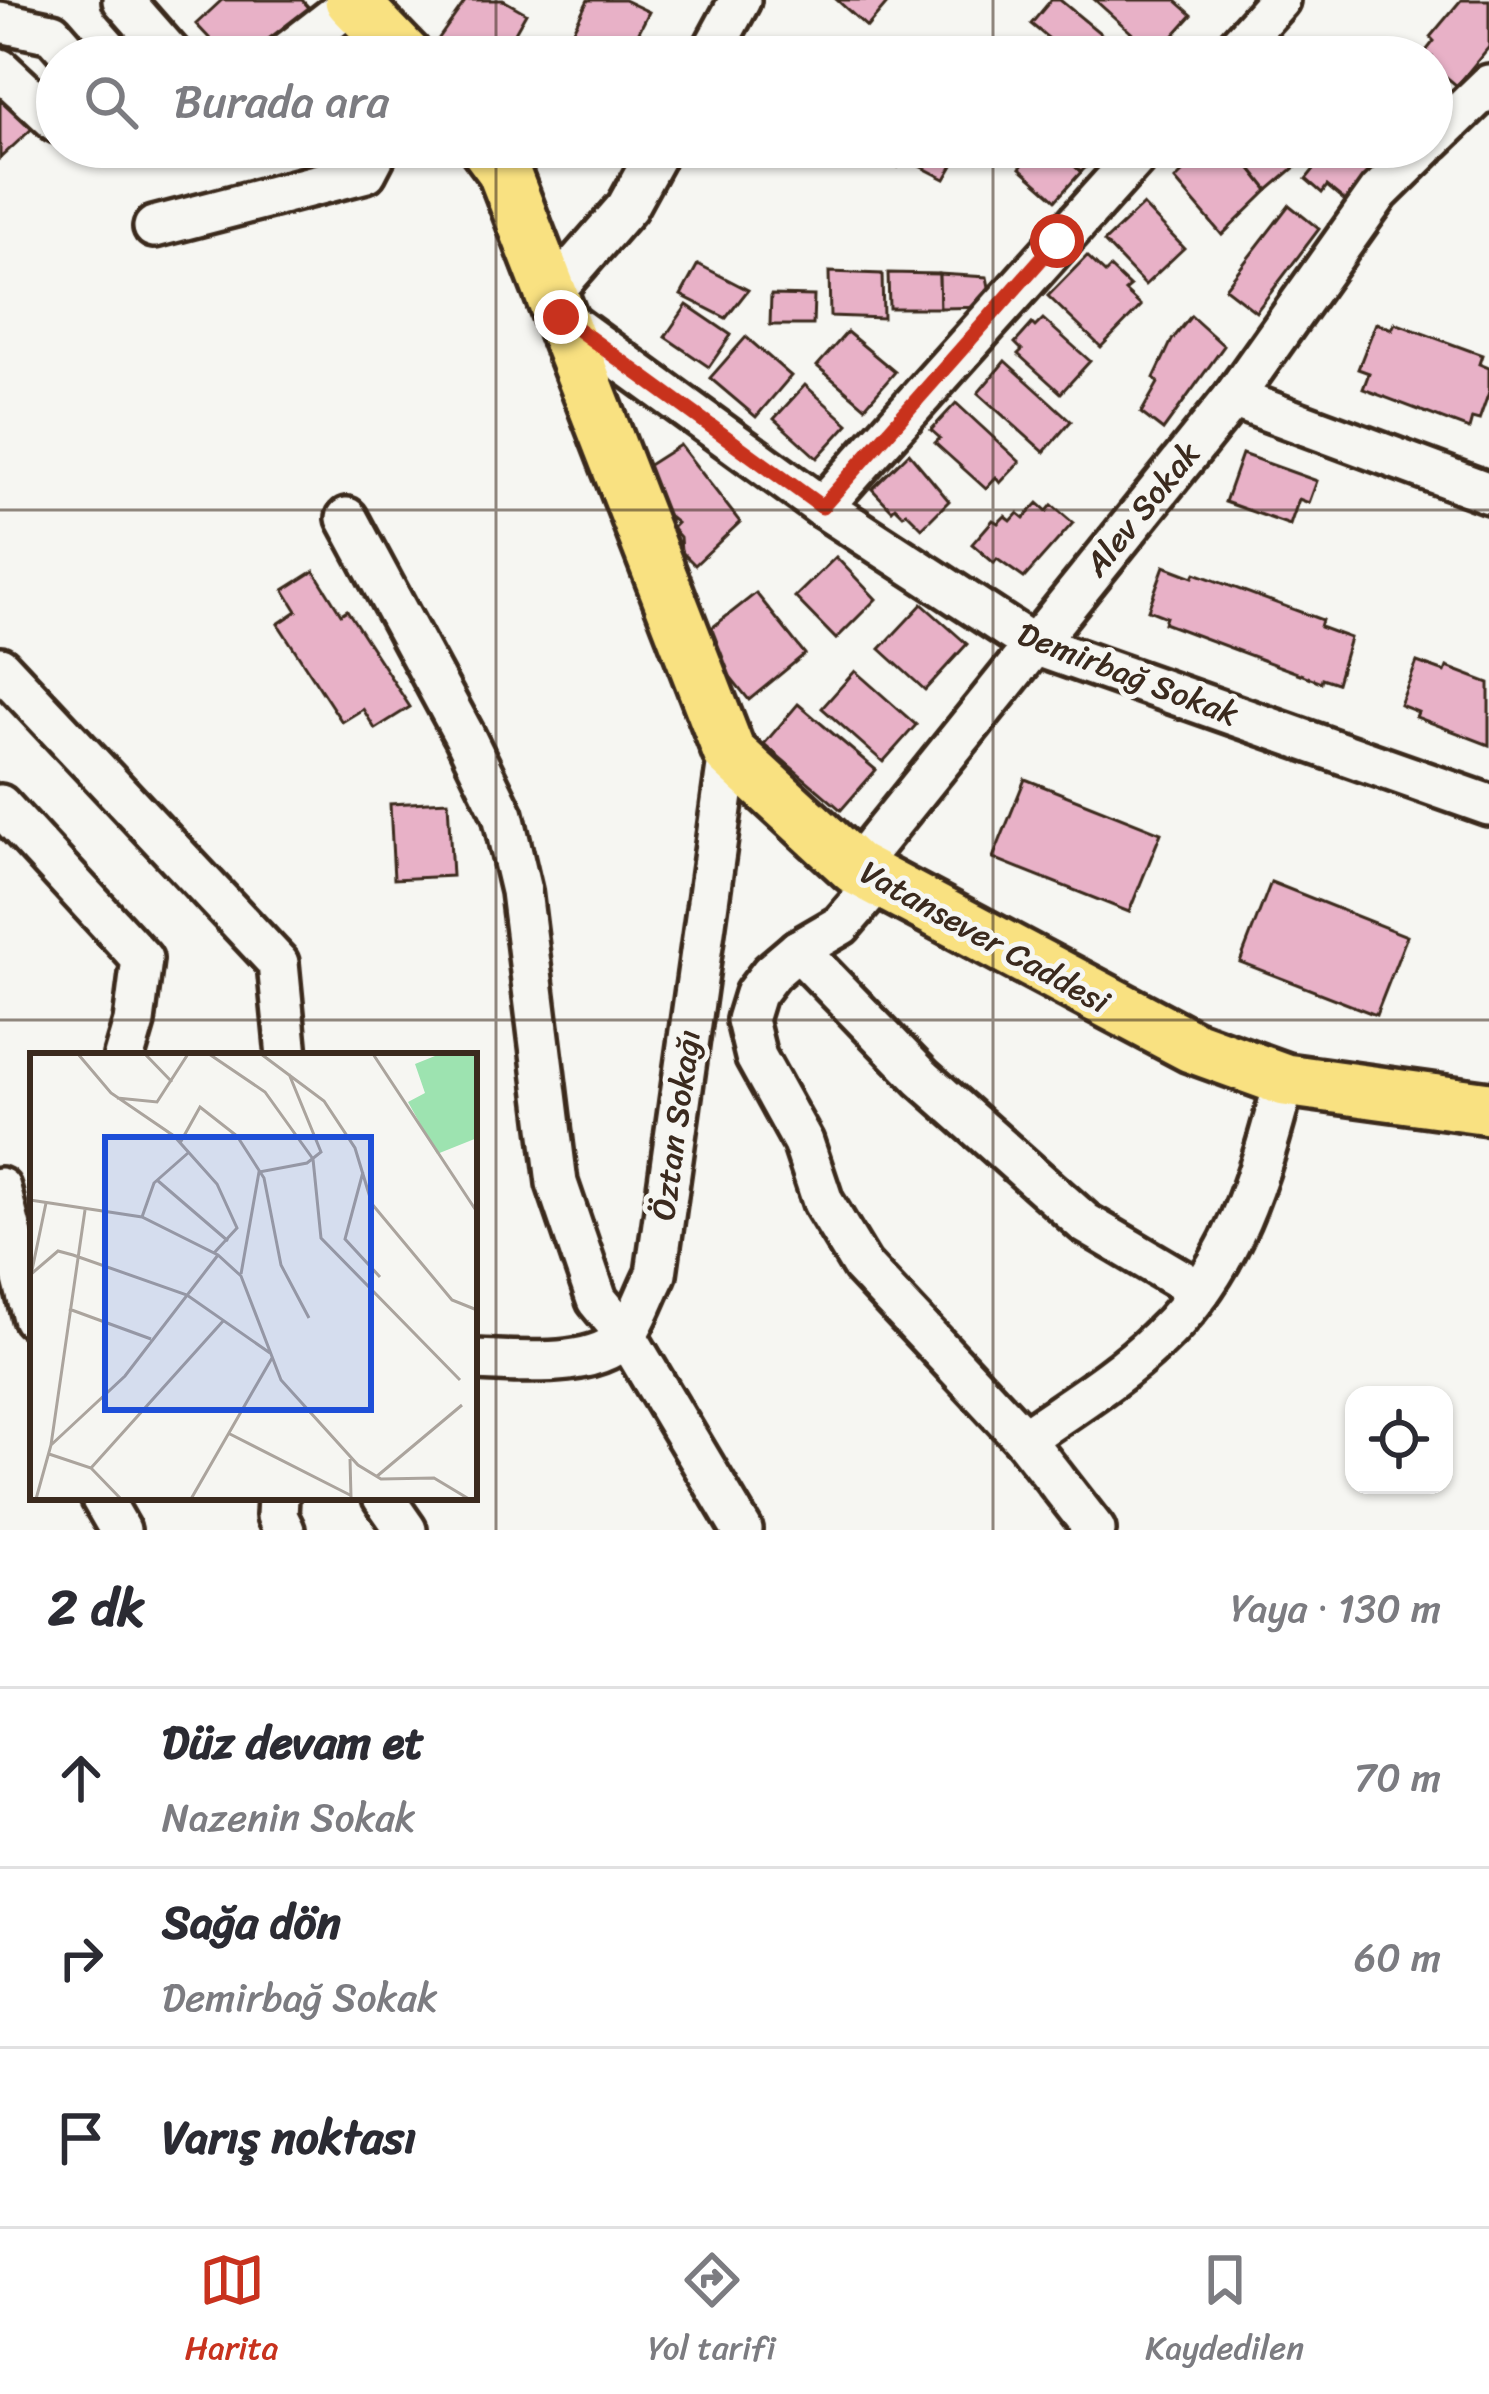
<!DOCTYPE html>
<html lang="tr">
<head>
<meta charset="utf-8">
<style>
	:root { --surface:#fff; --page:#f7f7f7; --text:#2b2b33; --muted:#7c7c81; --line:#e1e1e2; --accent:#c8321e }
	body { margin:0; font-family:Sriracha,sans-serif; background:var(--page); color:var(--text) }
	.controls { position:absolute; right:36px; bottom:36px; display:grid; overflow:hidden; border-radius:24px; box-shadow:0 3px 9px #0004 }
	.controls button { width:108px; height:108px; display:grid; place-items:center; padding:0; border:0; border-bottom:3px solid var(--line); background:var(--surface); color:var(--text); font:60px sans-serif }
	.stop { position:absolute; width:36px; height:36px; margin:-27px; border:9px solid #c8321e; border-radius:50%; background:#fff }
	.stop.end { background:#c8321e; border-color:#fff; box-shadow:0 3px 12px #0008 }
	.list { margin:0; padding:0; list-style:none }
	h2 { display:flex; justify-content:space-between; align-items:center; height:156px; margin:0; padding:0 48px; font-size:51px }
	h2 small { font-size:39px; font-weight:400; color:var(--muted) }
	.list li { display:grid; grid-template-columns:78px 1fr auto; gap:36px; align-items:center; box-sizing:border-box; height:180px; padding:0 48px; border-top:3px solid var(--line) }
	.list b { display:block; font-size:45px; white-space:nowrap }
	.list p { margin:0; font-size:39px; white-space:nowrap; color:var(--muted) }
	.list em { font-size:39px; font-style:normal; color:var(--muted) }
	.icon { flex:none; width:66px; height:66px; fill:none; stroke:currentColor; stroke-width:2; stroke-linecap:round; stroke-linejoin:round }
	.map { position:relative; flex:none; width:1489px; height:1530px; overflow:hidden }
	.search { position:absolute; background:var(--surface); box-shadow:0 3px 9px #0004; left:36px; right:36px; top:36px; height:132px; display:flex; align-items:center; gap:30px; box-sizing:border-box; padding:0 42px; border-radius:66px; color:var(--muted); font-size:45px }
	.sheet { height:696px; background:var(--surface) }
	nav { display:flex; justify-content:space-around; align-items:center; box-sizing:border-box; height:168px; border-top:3px solid var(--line); background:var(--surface); font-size:33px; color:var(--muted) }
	nav a { display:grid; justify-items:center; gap:6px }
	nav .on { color:var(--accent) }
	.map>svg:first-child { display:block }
	.building { fill:#e8b1c7; stroke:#3b2a1e; stroke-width:3 }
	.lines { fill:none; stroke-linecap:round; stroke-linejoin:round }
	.minor-casing { stroke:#3b2a1e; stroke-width:48 }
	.major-casing { stroke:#3b2a1e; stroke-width:60 }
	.minor { stroke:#f6f6f2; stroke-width:39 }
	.major { stroke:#f9e181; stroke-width:51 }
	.route { stroke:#c8321e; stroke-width:15 }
	.grid { fill:none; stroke:#3b2a1e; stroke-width:3; stroke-opacity:0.55 }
	.labels { text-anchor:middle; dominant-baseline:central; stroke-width:10; stroke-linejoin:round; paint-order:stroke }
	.street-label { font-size:33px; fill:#3b2a1e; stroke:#f6f6f2 }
	.inset-road { fill:none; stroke:#aba49d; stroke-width:3 }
	.view { fill:#1d4ed8; fill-opacity:0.15; stroke:#1d4ed8; stroke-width:6 }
	.inset-edge { fill:none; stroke:#3b2a1e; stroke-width:6 }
</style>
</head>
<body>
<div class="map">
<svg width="1489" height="1530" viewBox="0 0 1489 1530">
	<rect width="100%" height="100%" fill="#f6f6f2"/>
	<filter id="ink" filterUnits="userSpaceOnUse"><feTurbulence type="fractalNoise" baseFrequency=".00833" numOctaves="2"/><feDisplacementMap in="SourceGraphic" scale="24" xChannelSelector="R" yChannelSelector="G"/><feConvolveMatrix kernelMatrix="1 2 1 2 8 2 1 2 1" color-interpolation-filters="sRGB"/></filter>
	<g filter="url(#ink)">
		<g class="building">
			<path d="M222,0H302L314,13L267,57H227L196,24Z"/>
			<path d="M466,0H503L526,13L501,57H465L437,41Z"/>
			<path d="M588,0H624L649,12L626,57L561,54Z"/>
			<path d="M837,0H890L867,27Z"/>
			<path d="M1051,0H1060L1129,57H1071L1031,24Z"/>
			<path d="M1095,0H1175L1192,15L1156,55Z"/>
			<path d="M1461,0H1489V47L1457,86L1432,65V57L1422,56L1434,41L1430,37Z"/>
			<path d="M0,86L36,125L0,158Z"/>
			<path d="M871,147H907L898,167L869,152Z"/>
			<path d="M907,147H956L951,157L956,160L945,179L902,157Z"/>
			<path d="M1037,147H1054L1081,172L1056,200L1020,168Z"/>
			<path d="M1054,147H1086L1096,157L1081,172Z"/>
			<path d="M1208,147H1234L1268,190L1222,235L1175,180Z"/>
			<path d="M1234,147H1313L1315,150L1268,190Z"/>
			<path d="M1343,147H1375L1393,161L1355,209L1327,186L1322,193L1306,179L1327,153L1334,159Z"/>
			<path d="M1143,205L1184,248L1145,285L1104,242Z"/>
			<path d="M1289,205L1319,229L1256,312L1225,288Z"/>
			<path d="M1087,256L1105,273L1110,268L1130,287L1125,291L1141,306L1101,347L1048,296Z"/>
			<path d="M698,264L748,290L726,318L681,295Z"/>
			<path d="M829,272L882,274L883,318L830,316Z"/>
			<path d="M888,273L939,274L940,308H889Z"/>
			<path d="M939,274L987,277L993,307L940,308Z"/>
			<path d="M771,295L814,296L813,325H770Z"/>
			<path d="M687,305L731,335L709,367L665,337Z"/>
			<path d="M1191,316L1224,346L1163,430L1141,413L1158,383L1154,378L1172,340Z"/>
			<path d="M1043,319L1090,361L1061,393L1018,354L1022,350L1015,343L1032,324L1035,327Z"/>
			<path d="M1376,323L1392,329L1395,323L1482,355L1479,364L1489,368V392L1479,420L1472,418L1469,429L1363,389L1369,373L1358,369Z"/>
			<path d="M847,332L895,372L865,407L817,366Z"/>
			<path d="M746,337L791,376L756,417L710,378Z"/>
			<path d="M1005,361L1071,421L1044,452L978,393Z"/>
			<path d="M805,385L848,424L817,458L774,419Z"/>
			<path d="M956,403L1020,462L1000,483L996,478L986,489L935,443L940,438L931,430Z"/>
			<path d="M680,445L740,522L695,565L681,551L680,537L672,528L677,523L667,515L647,466Z"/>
			<path d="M909,453L949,501L922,528L906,512L903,515L895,507L892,510L872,489Z"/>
			<path d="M1242,454L1317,481L1309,503L1299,499L1290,525L1225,502Z"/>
			<path d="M1038,503L1047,511L1052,505L1073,523L1024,578L997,559L994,563L972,544L993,520L998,523L1005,516L1011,521L1018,513L1024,518Z"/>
			<path d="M836,557L876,599L836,639L795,597Z"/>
			<path d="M1164,566L1193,577L1195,573L1322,620L1320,627L1350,638L1337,683L1322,678L1321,682L1164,623L1166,617L1148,610Z"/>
			<path d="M314,571L341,614L347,610L410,707L375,729L363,709L342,722L278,624L297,611L284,590Z"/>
			<path d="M756,593L805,654L749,700L699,638Z"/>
			<path d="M922,604L967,644L925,690L880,649Z"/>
			<path d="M1417,662L1445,672L1447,667L1489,683V745L1416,717L1418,712L1400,705Z"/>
			<path d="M855,671L916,725L883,762L822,708Z"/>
			<path d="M798,704L876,770L841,810L764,744Z"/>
			<path d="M1025,779L1161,833L1129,912L993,858Z"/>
			<path d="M448,801L452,876L394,879L390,804Z"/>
			<path d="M1271,882L1407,936L1376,1015L1240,962Z"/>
		</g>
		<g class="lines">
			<g class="minor-casing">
				<g id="minor">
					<path d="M123,0L173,57"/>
					<path d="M0,22L52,33L73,57"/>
					<path d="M282,57L353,2"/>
					<path d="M709,57L740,0"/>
					<path d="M1228,57L1279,0"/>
					<path d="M0,69L57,122"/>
					<path d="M1432,140L1489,85"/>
					<path d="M154,227L366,172L379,147"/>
					<path d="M552,293L627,207L660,147"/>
					<path d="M561,317L822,507L1032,644L1489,805"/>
					<path d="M1233,398L1489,493"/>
					<path d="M822,507L1145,147"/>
					<path d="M347,518L464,735L503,815L521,891L557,1183L597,1300L626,1335L742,1530"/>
					<path d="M0,667L278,963L287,1056"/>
					<path d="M0,805L142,959L134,1022L124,1056"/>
					<path d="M855,868L1233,398L1379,192L1425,147"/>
					<path d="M879,881L841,925L798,950L771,973L755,994L747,1020L756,1057L803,1142L823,1202L862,1266L1024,1439L1095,1530"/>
					<path d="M798,950L922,1078L1085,1223L1200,1291"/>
					<path d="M0,1188L33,1318"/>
					<path d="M474,1360C514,1361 601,1371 627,1333C639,1316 646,1293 656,1274L729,752"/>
					<path d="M1024,1439C1068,1408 1118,1378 1157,1340C1234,1269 1259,1177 1285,1080"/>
					<path d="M101,1497L120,1530"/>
					<path d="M278,1497L277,1516L284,1530"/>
					<path d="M383,1497L406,1530"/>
				</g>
			</g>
			<g class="major-casing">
				<g id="major">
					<path d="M351,0L406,57"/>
					<path d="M486,147L503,170L729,752L855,868L1191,1046L1285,1080L1489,1108"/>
				</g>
			</g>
			<use href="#minor" class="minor"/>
			<use href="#major" class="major"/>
		</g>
	</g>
	<g class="lines" filter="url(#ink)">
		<path class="route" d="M561,317L822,507L1057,241"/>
	</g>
	<path class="grid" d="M496,0V57M993,0V57M496,147V1530M993,147V1530M0,510H1489M0,1020H1489"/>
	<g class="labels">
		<g class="street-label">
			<text transform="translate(1142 509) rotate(-51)">Alev Sokak</text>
			<text transform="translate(1128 674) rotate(21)">Demirbağ Sokak</text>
			<text transform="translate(985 937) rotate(29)">Vatansever Caddesi</text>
			<text transform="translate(676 1125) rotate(-82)">Öztan Sokağı</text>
		</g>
	</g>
	<g transform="translate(30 1053)">
		<rect width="447" height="447" fill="#f6f6f2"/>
		<path d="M410,1H447V85L407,101L378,49L395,40L385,11Z" fill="#9de3b0"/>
		<path class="inset-road" d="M48,1L81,40L144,83L187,131L207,175L184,200M115,1L142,29M179,1L235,39L283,106L291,185L430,327M231,1L294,48L325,95L342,151L422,247L447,257M343,1L447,159M87,45L127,49L158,1M150,90L170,54L207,83L234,125L251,212L279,265M333,119L315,186L350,224M127,127L198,188M0,147L112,164L188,202L211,223L251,327L328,412L351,426L404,425L439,446M112,164L124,130L158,100M211,221L229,119L277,110L291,99L259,21M0,222L28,198L43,202L157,242L240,300M1,222L16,150M39,256L121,286M198,380L320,442M21,392L95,323L188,202M19,401L61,415L91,446M320,406L321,444M61,415L194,267M346,424L432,352M6,446L21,392L55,157M161,446L242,305"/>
		<path class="view" d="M75,84H341V357H75Z"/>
		<rect width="447" height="447" class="inset-edge"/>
	</g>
</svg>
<div class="controls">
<button><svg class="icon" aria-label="locate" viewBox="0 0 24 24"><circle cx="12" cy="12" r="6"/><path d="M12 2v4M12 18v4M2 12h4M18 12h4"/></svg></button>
</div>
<div class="stop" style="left:1057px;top:241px"></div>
<div class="stop end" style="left:561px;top:317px"></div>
<div class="search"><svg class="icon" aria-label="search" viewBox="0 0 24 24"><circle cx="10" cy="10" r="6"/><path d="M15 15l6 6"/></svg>Burada ara</div>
</div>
<section class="sheet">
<h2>2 dk<small>Yaya · 130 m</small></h2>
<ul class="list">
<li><svg class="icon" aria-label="ahead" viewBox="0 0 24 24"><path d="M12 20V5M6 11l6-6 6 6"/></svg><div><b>Düz devam et</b><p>Nazenin Sokak</p></div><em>70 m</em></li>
<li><svg class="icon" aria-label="right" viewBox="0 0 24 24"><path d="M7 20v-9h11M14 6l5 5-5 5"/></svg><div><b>Sağa dön</b><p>Demirbağ Sokak</p></div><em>60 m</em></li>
<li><svg class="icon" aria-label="arrive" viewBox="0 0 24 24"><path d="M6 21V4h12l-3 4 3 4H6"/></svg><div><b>Varış noktası</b></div></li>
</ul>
</section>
<nav>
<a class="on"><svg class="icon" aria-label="map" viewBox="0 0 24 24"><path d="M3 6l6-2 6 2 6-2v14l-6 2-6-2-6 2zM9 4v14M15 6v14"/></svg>Harita</a>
<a><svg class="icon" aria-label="directions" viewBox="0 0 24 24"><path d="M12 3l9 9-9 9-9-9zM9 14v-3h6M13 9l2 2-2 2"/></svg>Yol tarifi</a>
<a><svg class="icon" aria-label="saved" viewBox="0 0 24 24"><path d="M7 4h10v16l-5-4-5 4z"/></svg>Kaydedilen</a>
</nav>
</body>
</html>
